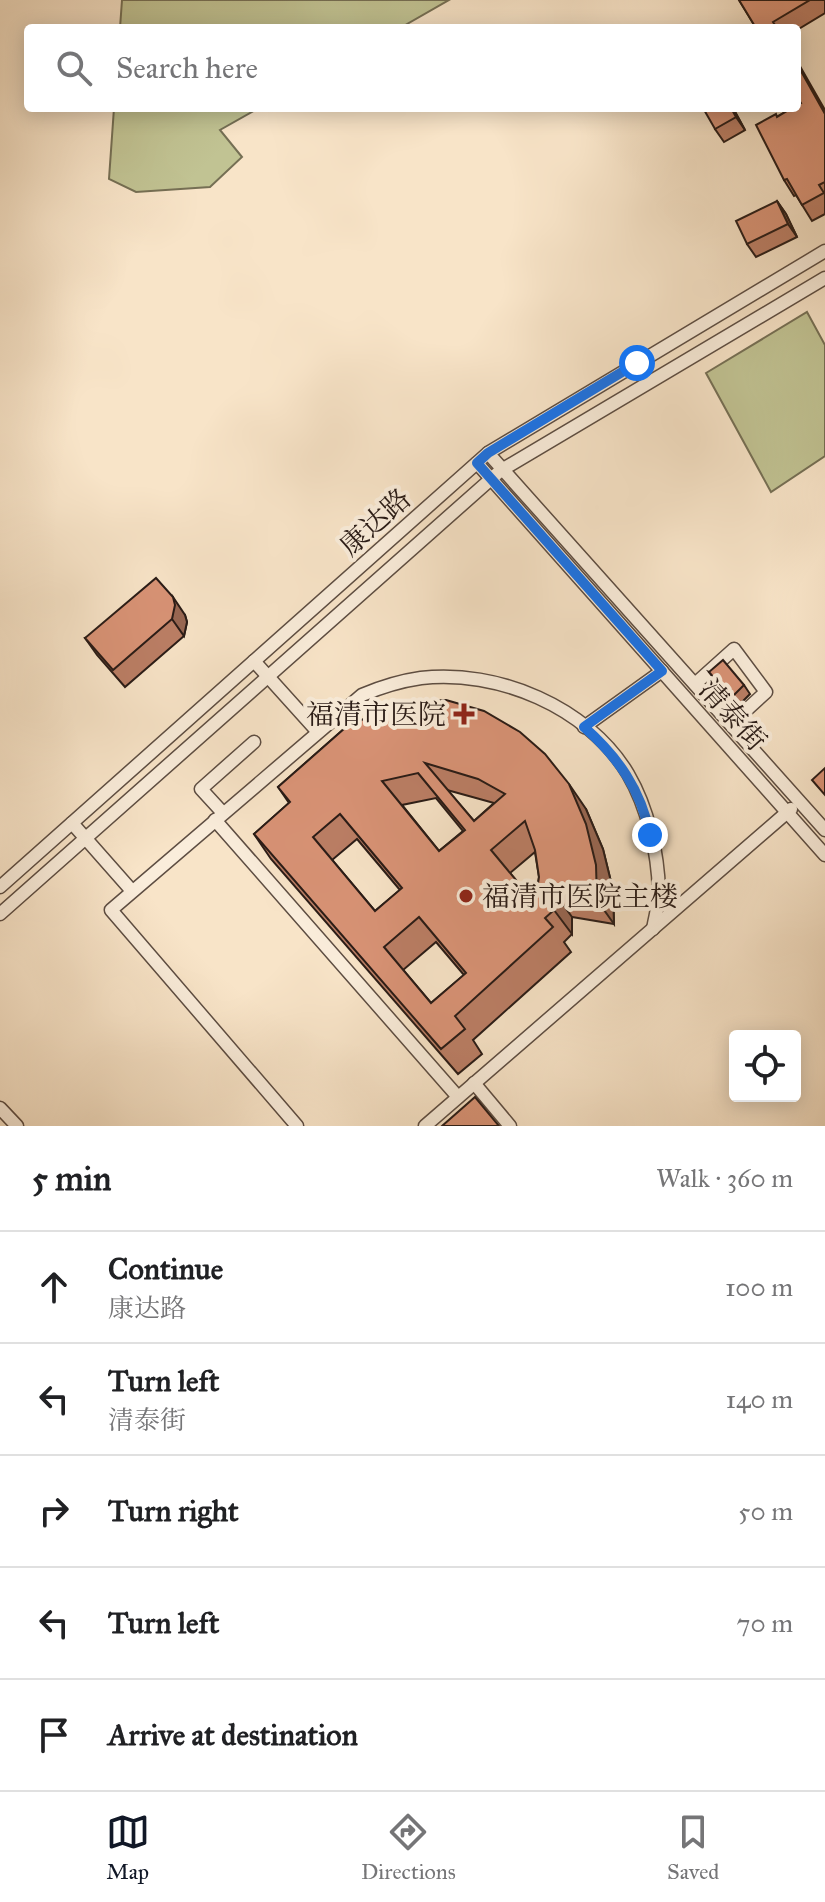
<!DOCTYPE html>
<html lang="en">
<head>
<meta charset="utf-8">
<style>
	:root { --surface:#fff; --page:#f2f2f2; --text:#202124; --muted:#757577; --line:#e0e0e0; --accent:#111827 }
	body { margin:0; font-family:"IM FELL Great Primer","Noto Serif SC",serif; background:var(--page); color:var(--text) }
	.controls { position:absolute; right:24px; bottom:24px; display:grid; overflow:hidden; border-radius:8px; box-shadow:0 4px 20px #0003 }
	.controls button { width:72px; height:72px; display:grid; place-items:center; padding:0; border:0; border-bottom:2px solid var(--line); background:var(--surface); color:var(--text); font:40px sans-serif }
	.stop { position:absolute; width:24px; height:24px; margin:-18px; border:6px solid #1a73e8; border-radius:50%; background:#fff }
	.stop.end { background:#1a73e8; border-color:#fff; box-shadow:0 2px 8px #0008 }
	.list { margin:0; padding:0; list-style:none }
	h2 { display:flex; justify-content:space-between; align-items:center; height:104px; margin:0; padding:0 32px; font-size:34px }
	h2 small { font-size:26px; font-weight:400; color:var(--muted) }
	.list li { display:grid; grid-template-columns:52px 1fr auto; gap:24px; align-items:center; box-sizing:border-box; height:112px; padding:0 32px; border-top:2px solid var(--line) }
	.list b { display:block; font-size:30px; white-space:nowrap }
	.list p { margin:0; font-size:26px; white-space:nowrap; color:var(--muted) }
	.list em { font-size:26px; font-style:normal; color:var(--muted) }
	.icon { flex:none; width:44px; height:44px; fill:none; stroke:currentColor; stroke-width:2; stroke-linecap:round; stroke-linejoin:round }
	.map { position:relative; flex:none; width:825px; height:1126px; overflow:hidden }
	.search { position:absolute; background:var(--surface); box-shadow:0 4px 20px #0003; left:24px; right:24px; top:24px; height:88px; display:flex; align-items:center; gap:20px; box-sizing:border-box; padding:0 28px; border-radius:8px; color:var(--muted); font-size:30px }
	.sheet { height:664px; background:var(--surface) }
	nav { display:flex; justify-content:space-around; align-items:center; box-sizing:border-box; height:112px; border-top:2px solid var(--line); background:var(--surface); font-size:22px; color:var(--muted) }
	nav a { display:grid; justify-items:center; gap:4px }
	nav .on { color:var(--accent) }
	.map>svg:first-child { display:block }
	.green { fill:#c1c393; stroke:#756f54; stroke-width:2 }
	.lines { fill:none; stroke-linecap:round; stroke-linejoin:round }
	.minor-casing { stroke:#5d4d42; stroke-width:15 }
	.minor { stroke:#faeddb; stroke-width:12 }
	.wall { fill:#bb7e65; stroke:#291b16; stroke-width:2; fill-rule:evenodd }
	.shaded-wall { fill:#986753; stroke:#291b16; stroke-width:2 }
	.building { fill:#d99376; stroke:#291b16; stroke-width:2; fill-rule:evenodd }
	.route { stroke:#1a73e8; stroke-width:10 }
	.poi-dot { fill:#8f2418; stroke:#faeddb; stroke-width:3 }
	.labels { text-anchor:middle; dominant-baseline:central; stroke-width:8; stroke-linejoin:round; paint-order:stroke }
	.street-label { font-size:28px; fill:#291b16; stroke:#faeddb }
	.poi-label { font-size:28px; fill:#291b16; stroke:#faeddb; text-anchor:end }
</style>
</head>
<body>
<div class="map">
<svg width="825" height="1126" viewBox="0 0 825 1126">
	<rect width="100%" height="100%" fill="#f8e4c8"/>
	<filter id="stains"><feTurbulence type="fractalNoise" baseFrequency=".0025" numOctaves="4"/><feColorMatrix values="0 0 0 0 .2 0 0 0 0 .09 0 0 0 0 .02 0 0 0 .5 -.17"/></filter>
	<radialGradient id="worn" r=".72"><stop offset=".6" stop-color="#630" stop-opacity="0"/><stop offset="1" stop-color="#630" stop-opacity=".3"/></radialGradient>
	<g class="green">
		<path d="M122,0H449L400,28H120Z"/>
		<path d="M114,108H259L220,130L242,157L210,187L136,192L109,179Z"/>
		<path d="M807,312L825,345V456L771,492L706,373Z"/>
	</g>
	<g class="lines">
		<g class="minor-casing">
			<g id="minor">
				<path d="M488,453L825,830"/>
				<path d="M477,463L825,855"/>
				<path d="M254,661L317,731"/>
				<path d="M695,684L734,649L766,692L731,724"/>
				<path d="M584,727L662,671"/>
				<path d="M223,813L201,789L254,742"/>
				<path d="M215,820L458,1097"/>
				<path d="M72,823L132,891"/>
				<path d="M0,887L488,453L825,251"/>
				<path d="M0,914L500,471L825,278"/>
				<path d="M474,1083L510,1126"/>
				<path d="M0,1108L17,1126"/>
				<path d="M297,1126L111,910L362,695C381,687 400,681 421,678C497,669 588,707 628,774C648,808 658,853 659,892C659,904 655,917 653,929"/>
				<path d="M425,1126L791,809"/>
			</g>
		</g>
		<use href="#minor" class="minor"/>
	</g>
	<g class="wall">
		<path d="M739,0H825V13L797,30V28H756Z"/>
		<path d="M801,103L825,110V214L812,221L796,195L794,196L784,180L778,116Z"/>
		<path d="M733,108L745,130L724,142L715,129Z"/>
		<path d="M777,201L786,214L797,237L756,257L747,244Z"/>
		<path d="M185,615L187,622L184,636L125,687L97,655L85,638Z"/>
		<path d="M709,672L744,685L750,694L737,707Z"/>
		<path d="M345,728L586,809L603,849L613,890L614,924L572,917V934L564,942L571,952L473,1040L482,1054L458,1074L271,859L254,834L289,803L278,787ZM447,790L476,798L494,803L474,821ZM436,798L463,831L439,851L402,805ZM357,839L400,890L375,911L332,860ZM535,852L539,877L535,903L510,873ZM436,942L464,975L431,1003L403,970Z"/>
	</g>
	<g class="shaded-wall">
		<path d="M797,61L825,110V114L797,64Z"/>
		<path d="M731,108H733L745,130L736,117Z"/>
		<path d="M777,201L786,214L797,237L788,224Z"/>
		<path d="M173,597L185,615L187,622L184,636L172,619Z"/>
		<path d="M569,784L586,809L603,849L613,890L614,924L597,900Z"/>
		<path d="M554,892L572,917V934L554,910Z"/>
	</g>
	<g class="building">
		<path d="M739,0H810L773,22L777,28H756Z"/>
		<path d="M797,64L825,114V182L819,185L824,193L802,205L787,179L784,180L756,125L776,114L777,117L792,108H797V105L801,103L797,97Z"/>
		<path d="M703,108H731L736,117L715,129Z"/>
		<path d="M777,201L788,224L747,244L736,221Z"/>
		<path d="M156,578L173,597L175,605L172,619L113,670L85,638Z"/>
		<path d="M723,660L744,685L731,698L709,672Z"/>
		<path d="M446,700L484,711L520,732L545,754L569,784L586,824L596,865L597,900L554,892V910L545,918L553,927L455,1016L465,1029L441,1049L254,834L290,802L278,787L345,728L380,711L412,702ZM425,763L478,779L505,794L474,821ZM418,773L465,830L439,851L382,781ZM340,814L402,888L375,911L313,837ZM525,821L535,850L539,877L535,903L491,850ZM419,917L466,973L431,1003L384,947Z"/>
		<path d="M825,768V795L812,780Z"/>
		<path d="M475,1097L499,1126H442Z"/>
	</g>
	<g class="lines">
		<path class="route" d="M637,363L488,453L477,463L662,671L584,727C618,757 641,790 650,835"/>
	</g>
	<g class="poi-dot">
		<path d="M460 702h8v8h8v8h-8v8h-8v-8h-8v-8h8z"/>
		<circle cx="466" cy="896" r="8"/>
	</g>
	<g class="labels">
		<g class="street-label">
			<text transform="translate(375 522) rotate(-42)">康达路</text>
			<text transform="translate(733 715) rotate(48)">清泰街</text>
		</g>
		<g class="poi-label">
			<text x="446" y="714">福清市医院</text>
			<text x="482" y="896" text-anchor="start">福清市医院主楼</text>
		</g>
	</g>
	<rect width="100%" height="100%" filter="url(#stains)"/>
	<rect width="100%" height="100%" fill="url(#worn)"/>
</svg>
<div class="controls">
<button><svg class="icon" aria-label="locate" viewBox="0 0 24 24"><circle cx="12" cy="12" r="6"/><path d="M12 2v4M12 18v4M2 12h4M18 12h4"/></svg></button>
</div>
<div class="stop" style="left:637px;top:363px"></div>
<div class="stop end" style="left:650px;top:835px"></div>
<div class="search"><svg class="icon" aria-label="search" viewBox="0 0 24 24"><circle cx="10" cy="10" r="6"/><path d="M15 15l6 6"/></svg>Search here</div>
</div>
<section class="sheet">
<h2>5 min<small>Walk · 360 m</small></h2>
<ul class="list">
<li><svg class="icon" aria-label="ahead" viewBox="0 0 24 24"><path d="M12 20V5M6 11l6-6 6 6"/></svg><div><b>Continue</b><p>康达路</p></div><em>100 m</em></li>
<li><svg class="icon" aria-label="left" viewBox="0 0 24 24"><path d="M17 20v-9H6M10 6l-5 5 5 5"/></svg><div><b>Turn left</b><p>清泰街</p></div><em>140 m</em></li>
<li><svg class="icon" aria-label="right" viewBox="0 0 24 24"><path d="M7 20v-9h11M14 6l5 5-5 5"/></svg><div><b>Turn right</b></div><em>50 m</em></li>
<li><svg class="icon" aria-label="left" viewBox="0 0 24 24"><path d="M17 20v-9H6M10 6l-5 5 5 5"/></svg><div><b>Turn left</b></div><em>70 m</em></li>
<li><svg class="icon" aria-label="arrive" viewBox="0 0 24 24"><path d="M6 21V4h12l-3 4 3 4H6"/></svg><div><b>Arrive at destination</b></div></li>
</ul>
</section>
<nav>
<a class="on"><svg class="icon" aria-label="map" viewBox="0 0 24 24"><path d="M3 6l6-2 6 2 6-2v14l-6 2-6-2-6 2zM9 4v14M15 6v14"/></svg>Map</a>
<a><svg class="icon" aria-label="directions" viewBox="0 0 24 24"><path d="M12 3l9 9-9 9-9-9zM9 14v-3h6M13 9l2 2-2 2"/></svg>Directions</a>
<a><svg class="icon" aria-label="saved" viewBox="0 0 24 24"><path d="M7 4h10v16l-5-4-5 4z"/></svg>Saved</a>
</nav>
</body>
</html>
